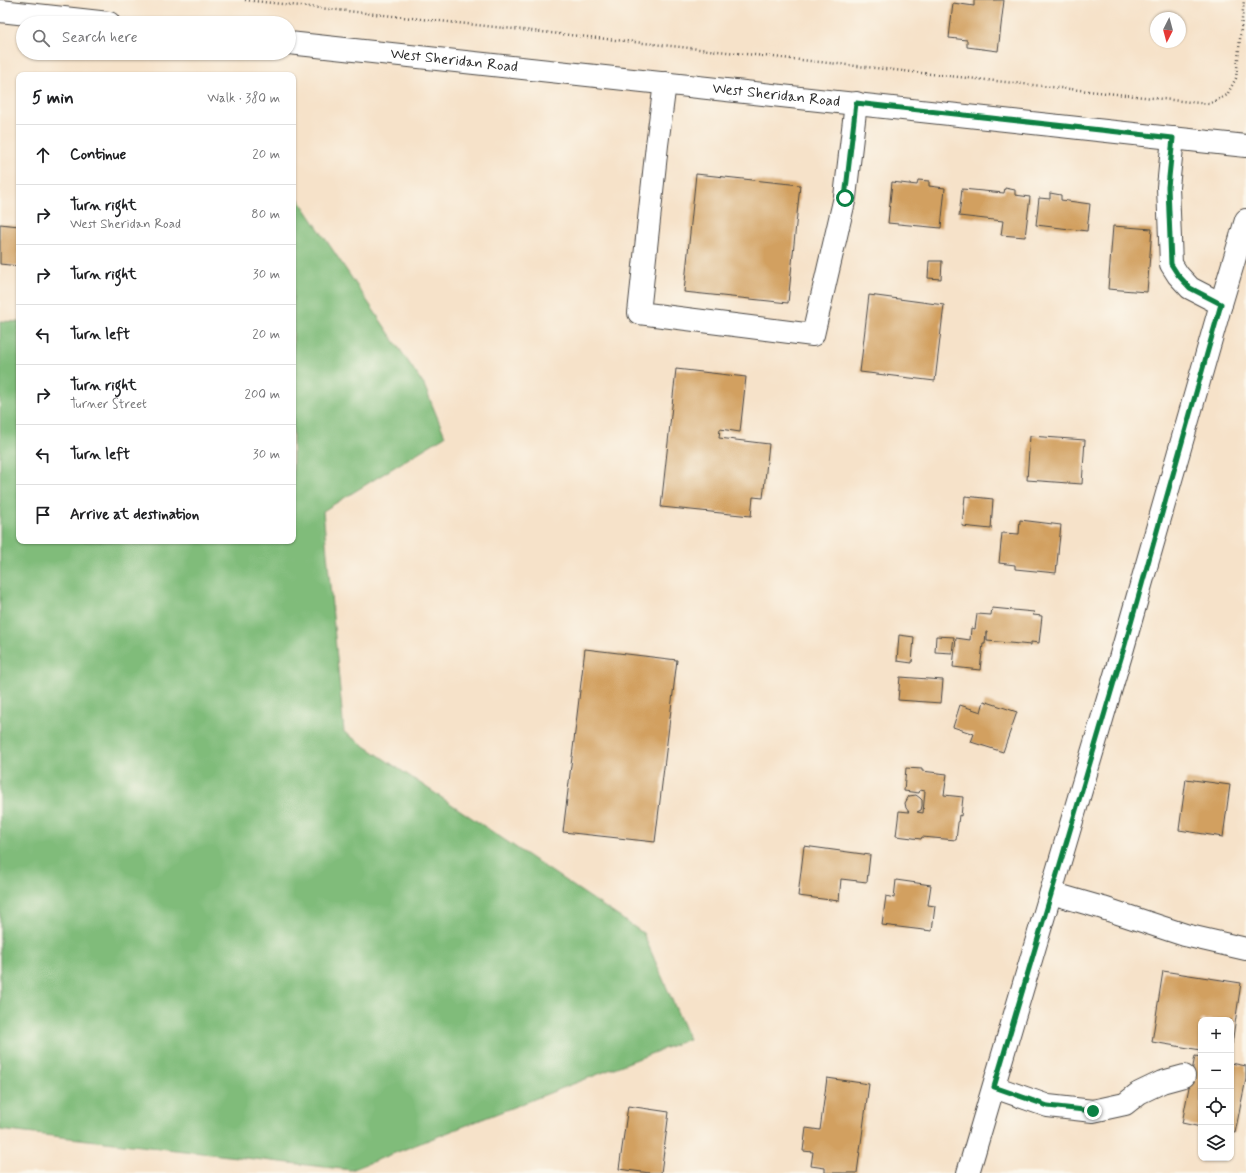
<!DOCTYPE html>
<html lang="en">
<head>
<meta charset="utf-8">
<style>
	:root { --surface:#fff; --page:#f2f2f2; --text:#202124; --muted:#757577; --line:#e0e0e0 }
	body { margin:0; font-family:Mynerve,sans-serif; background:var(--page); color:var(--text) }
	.controls { position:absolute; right:12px; bottom:12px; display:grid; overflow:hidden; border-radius:8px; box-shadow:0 1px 3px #0004 }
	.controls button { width:36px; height:36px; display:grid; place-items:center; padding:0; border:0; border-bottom:1px solid var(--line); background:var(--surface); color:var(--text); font:20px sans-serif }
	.compass { position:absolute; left:1150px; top:12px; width:36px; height:36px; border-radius:50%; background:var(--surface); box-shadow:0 1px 3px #0004; rotate:186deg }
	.stop { position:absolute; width:12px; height:12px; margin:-9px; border:3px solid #0b8043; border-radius:50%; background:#fff }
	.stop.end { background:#0b8043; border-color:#fff; box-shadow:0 1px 4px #0008 }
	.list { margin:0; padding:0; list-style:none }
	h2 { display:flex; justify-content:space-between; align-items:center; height:52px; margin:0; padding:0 16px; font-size:17px }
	h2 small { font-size:13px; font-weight:400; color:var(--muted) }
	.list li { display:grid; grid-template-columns:26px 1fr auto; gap:12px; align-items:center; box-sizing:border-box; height:60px; padding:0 16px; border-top:1px solid var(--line) }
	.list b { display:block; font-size:15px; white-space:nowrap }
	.list p { margin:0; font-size:13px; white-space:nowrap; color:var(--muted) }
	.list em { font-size:13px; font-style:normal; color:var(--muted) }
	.icon { flex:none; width:22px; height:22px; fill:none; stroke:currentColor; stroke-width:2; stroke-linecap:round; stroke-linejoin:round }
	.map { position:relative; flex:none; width:1246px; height:1173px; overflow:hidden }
	.search { position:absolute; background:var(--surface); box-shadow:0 1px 3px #0004; left:16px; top:16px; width:280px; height:44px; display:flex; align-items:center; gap:10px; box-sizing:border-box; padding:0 14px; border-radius:22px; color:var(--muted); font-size:15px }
	.panel { position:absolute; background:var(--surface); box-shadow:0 1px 3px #0004; left:16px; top:72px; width:280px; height:472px; border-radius:8px }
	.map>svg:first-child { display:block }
	.forest { fill:#80bc7a; stroke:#567452 }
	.building { fill:#d2a060 }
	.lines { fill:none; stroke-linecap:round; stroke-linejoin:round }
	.minor-casing { stroke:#494643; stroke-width:24 }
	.path { stroke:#494643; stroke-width:2.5; stroke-dasharray:1 3; stroke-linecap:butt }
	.minor { stroke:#fff; stroke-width:22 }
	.route { stroke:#0b8043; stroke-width:5 }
	.labels { text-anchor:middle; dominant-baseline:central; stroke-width:3.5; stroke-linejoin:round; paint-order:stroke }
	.street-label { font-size:15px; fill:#2b2b2b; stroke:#fbf7ec }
</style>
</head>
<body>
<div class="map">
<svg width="1246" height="1173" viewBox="0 0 1246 1173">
	<rect width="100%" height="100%" fill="#fbf7ec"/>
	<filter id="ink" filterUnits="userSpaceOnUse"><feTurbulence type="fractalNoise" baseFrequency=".025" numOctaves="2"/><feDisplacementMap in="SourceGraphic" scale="8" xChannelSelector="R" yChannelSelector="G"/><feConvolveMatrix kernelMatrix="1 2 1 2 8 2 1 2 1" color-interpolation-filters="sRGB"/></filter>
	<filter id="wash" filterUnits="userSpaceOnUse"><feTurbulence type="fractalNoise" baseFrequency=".012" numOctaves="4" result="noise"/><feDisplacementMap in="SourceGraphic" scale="16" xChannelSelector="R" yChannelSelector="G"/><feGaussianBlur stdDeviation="0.9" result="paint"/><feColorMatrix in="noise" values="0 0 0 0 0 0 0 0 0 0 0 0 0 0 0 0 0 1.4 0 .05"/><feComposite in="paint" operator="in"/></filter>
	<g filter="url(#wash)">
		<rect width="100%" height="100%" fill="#f6e2c9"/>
		<path class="forest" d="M293,191L424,385L445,436L323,511L344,732L643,933L689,1039L351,1170L0,1130V321L19,322V541H293Z"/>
		<g id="blocks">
			<g class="building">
				<path d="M974,0H1004L998,51L967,47V40L949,38L953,3L974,6Z"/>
				<path d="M696,174L800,185L788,303L684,292Z"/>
				<path d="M918,180L929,181V186L945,188L941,228L888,223L892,182L917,185Z"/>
				<path d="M1005,188L1015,190V195L1030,197L1025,237L1001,235L1003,221L959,216L962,189L1004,193Z"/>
				<path d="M1050,193L1061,195V200L1090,204L1087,231L1036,225L1039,198L1050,199Z"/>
				<path d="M0,224L19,226V266L0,264Z"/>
				<path d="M1113,226L1152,229L1147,292L1108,289Z"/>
				<path d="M929,261H942L941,279L928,278Z"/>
				<path d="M869,295L944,305L935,381L860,372Z"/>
				<path d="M676,369L746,377L740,432L720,429L719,438L769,444L763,498L753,497L751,516L661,507Z"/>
				<path d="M1030,436L1085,440L1082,484L1027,480Z"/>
				<path d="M965,496L993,499L991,529L962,526Z"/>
				<path d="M1020,520L1061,525L1056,573L1015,569V565L999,563L1002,533L1019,534Z"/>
				<path d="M992,608L1034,612L1033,615L1042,616L1039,643L1031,642V645L987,641V632H986L985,644H983L980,670L953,667L956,638L970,640L971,628L975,629L977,614L991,615Z"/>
				<path d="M899,635L914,637L912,663L897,661Z"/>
				<path d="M936,636L954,637L952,653L935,652Z"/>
				<path d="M585,649L677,660L655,842L563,832Z"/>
				<path d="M900,677L943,680L941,703L898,700Z"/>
				<path d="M984,701L1017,712L1003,752L971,742L974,734L953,727L960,705L981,712Z"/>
				<path d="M906,768L922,769V771L947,774L944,795L963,797L961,816L959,815L956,840L922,837L921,839L896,836L899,811L909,812L906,808L905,803L909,796L916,795L920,798L922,800V806L921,810L917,812L923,813L925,791L920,790L919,793L904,791Z"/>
				<path d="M1186,779L1230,785L1223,837L1179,830Z"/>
				<path d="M804,846L870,855L867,882L841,879L839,901L798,896Z"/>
				<path d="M896,880L931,885L928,905L935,906L932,931L882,925L886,896L894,898Z"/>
				<path d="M1163,971L1241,983L1232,1044L1231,1020H1201V1050L1152,1042Z"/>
				<path d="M1195,1056L1201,1057V1127L1182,1123Z"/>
				<path d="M1231,1063L1246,1066V1079L1235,1133L1231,1132Z"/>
				<path d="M827,1078L869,1084L857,1173H825V1168L811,1166L813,1152L803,1151L806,1128L820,1130Z"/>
				<path d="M628,1106L669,1112L661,1173H650L619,1169Z"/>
			</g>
		</g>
	</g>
	<g filter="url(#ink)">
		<use href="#blocks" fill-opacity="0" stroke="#494643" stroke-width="1"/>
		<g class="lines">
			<g class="minor-casing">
				<g id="minor">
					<path d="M0,11L109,23"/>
					<path id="s1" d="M289,43L1246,146"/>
					<path d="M665,83L657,145L639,313L813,335L845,197L856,103"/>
					<path d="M1173,138L1168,187L1171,264L1178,275L1190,288L1221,304"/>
					<path d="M1051,893L1103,908L1185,935L1246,949"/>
					<path d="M994,1087L1048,1106L1093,1111L1125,1104L1139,1093L1162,1082L1184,1076"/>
					<path d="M968,1173L1123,648L1221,304L1246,220"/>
				</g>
			</g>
			<path class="path" d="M245,0L1209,104L1227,95L1236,78L1244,0"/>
			<use href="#minor" class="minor"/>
		</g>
	</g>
	<g class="lines" filter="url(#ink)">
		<path class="route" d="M845,198L856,103L1173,138L1168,187L1171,264L1178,275L1190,288L1221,304L1124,648L994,1087L1048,1106L1093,1111"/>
	</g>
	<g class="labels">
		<g class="street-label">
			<text stroke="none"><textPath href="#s1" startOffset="166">West Sheridan Road</textPath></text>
			<text stroke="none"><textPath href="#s1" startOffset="490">West Sheridan Road</textPath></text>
		</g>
	</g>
</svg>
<div class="controls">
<button>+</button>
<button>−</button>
<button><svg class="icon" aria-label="locate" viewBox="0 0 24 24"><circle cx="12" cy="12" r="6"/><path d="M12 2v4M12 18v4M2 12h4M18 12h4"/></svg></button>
<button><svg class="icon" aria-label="layers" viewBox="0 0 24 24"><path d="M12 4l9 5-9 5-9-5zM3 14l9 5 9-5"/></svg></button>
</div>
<svg class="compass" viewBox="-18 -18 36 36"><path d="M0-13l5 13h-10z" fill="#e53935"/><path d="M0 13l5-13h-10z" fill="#757577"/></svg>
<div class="stop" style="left:845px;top:198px"></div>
<div class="stop end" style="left:1093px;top:1111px"></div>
<div class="search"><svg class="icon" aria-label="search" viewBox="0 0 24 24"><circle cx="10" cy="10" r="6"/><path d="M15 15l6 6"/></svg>Search here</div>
<section class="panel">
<h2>5 min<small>Walk · 380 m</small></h2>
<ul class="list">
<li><svg class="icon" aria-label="ahead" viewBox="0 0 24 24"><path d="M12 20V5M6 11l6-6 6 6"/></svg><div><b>Continue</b></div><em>20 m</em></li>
<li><svg class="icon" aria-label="right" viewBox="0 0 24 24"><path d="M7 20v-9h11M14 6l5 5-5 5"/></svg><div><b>Turn right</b><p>West Sheridan Road</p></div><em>80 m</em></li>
<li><svg class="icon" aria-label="right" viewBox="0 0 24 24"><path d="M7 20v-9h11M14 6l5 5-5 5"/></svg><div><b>Turn right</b></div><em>30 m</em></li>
<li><svg class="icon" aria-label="left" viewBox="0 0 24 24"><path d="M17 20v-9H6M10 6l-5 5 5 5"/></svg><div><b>Turn left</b></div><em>20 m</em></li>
<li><svg class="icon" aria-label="right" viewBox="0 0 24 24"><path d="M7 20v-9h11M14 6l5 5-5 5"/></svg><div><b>Turn right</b><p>Turner Street</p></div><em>200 m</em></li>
<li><svg class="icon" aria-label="left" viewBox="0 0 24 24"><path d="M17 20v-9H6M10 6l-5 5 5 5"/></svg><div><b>Turn left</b></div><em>30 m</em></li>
<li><svg class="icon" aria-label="arrive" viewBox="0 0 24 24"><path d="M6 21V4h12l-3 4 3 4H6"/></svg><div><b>Arrive at destination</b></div></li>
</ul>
</section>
</div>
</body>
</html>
